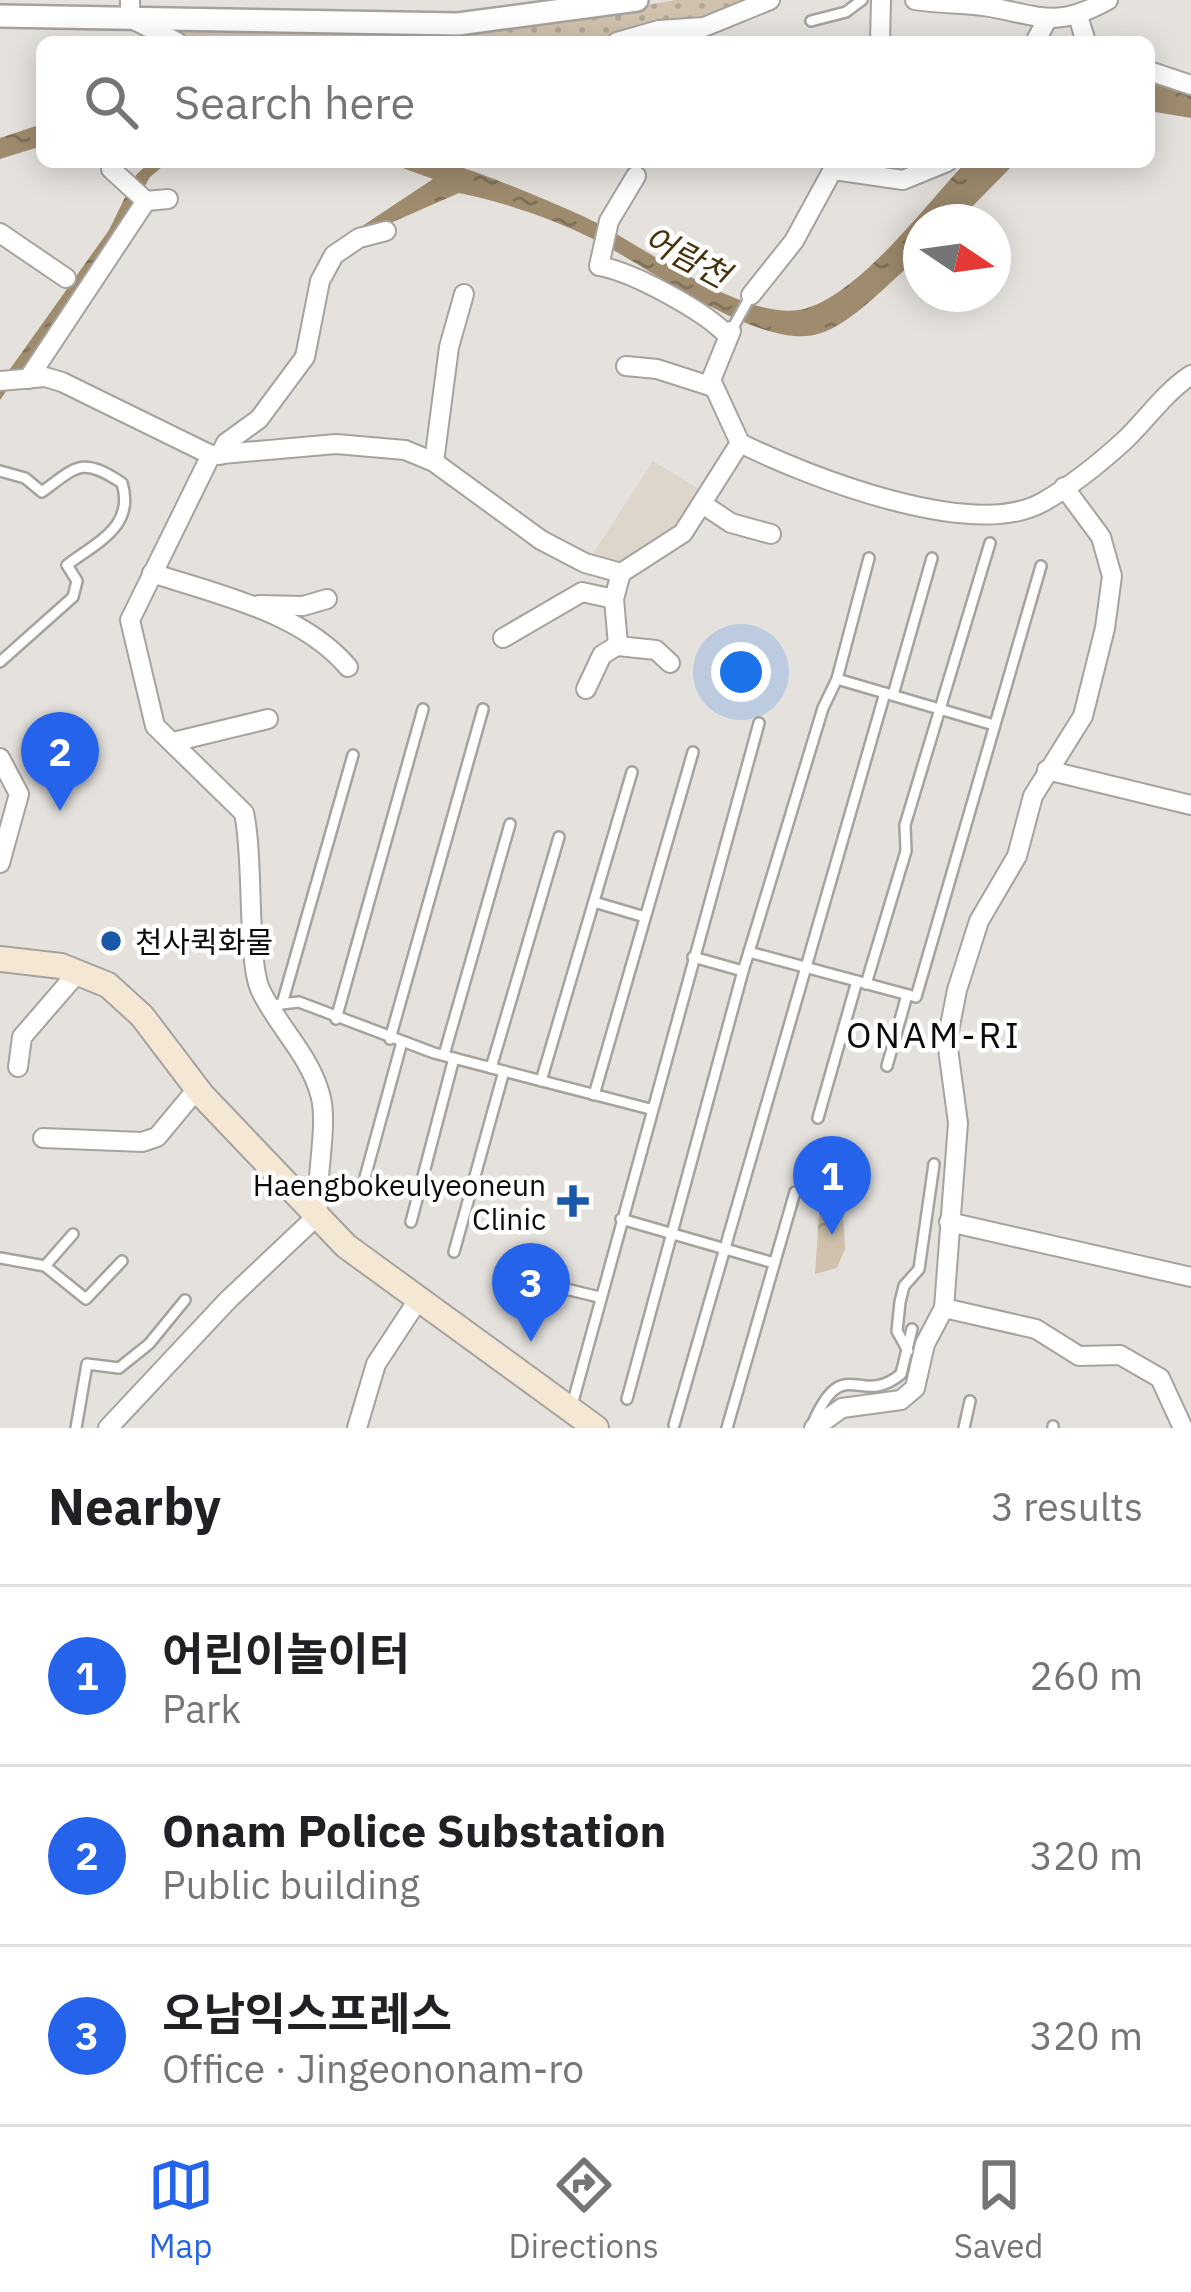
<!DOCTYPE html>
<html lang="en">
<head>
<meta charset="utf-8">
<style>
	:root { --surface:#fff; --page:#f2f2f2; --text:#202124; --muted:#757577; --line:#e0e0e0; --accent:#2563eb }
	body { margin:0; font-family:"IBM Plex Sans","Noto Sans KR",sans-serif; background:var(--page); color:var(--text) }
	.compass { position:absolute; left:903px; top:204px; width:108px; height:108px; border-radius:50%; background:var(--surface); box-shadow:0 6px 30px #0003; rotate:103deg }
	.you { position:absolute; left:741px; top:672px; width:42px; height:42px; margin:-30px; border:9px solid #fff; border-radius:50%; background:#1a73e8; box-shadow:0 0 0 18px #1a73e833 }
	.badge { display:grid; place-items:center; width:78px; height:78px; border-radius:50%; background:var(--accent); color:#fff; font-size:39px; font-weight:700 }
	.pin { position:absolute; translate:-50% -99px; filter:drop-shadow(0 3px 6px #0008) }
	.pin::after { content:''; position:absolute; top:63px; width:42px; height:36px; background:inherit; clip-path:polygon(0 0,100% 0,50% 100%) }
	.list { margin:0; padding:0; list-style:none }
	h2 { display:flex; justify-content:space-between; align-items:center; height:156px; margin:0; padding:0 48px; font-size:51px }
	h2 small { font-size:39px; font-weight:400; color:var(--muted) }
	.list li { display:grid; grid-template-columns:78px 1fr auto; gap:36px; align-items:center; box-sizing:border-box; height:180px; padding:0 48px; border-top:3px solid var(--line) }
	.list b { display:block; font-size:45px; white-space:nowrap }
	.list p { margin:0; font-size:39px; white-space:nowrap; color:var(--muted) }
	.list em { font-size:39px; font-style:normal; color:var(--muted) }
	.icon { flex:none; width:66px; height:66px; fill:none; stroke:currentColor; stroke-width:2; stroke-linecap:round; stroke-linejoin:round }
	.map { position:relative; flex:none; width:1191px; height:1428px; overflow:hidden }
	.search { position:absolute; background:var(--surface); box-shadow:0 6px 30px #0003; left:36px; right:36px; top:36px; height:132px; display:flex; align-items:center; gap:30px; box-sizing:border-box; padding:0 42px; border-radius:18px; color:var(--muted); font-size:45px }
	.sheet { height:696px; background:var(--surface) }
	nav { display:flex; justify-content:space-around; align-items:center; box-sizing:border-box; height:168px; border-top:3px solid var(--line); background:var(--surface); font-size:33px; color:var(--muted) }
	nav a { display:grid; justify-items:center; gap:6px }
	nav .on { color:var(--accent) }
	.map>svg:first-child { display:block }
	.built { fill:#ded6cb }
	.grass { fill:url(#grass-dots) }
	.park { fill:url(#park-crowns) }
	.water { fill:url(#water-ripples) }
	.lines { fill:none; stroke-linecap:round; stroke-linejoin:round }
	.service-casing { stroke:#a6a39f; stroke-width:14 }
	.minor-casing { stroke:#a6a39f; stroke-width:22 }
	.tertiary-casing { stroke:#a6a39f; stroke-width:26 }
	.secondary-casing { stroke:#a6a39f; stroke-width:28 }
	.service { stroke:#fff; stroke-width:9 }
	.minor { stroke:#fff; stroke-width:18 }
	.tertiary { stroke:#fff; stroke-width:21 }
	.secondary { stroke:#f4e7d4; stroke-width:24 }
	.poi-dot { fill:#1b58a9; stroke:#fff; stroke-width:4.5 }
	.labels { text-anchor:middle; dominant-baseline:central; stroke-width:9; stroke-linejoin:round; paint-order:stroke }
	.poi-label { font-size:30px; fill:#0d0c0a; stroke:#fff; text-anchor:start }
	.water-label { font-size:33px; font-style:italic; fill:#47320b; stroke:#fff }
	.quarter-label { font-size:36px; letter-spacing:3px; fill:#0d0c0a; stroke:#fff }
</style>
</head>
<body>
<div class="map">
<svg width="1191" height="1428" viewBox="0 0 1191 1428">
	<defs>
		<pattern id="grass-dots" width="8" height="8" patternUnits="userSpaceOnUse" patternTransform="scale(3)"><rect width="8" height="8" fill="#d0c2ad"/><path d="M2 2h.1M6 6h.1" fill="none" stroke="#b1a694" stroke-width="1.8" stroke-linecap="round"/></pattern>
		<pattern id="park-crowns" width="20" height="18" patternUnits="userSpaceOnUse" patternTransform="scale(3)"><rect width="20" height="18" fill="#d0c2ad"/><path d="M2 6a3 3 0 1 1 6 0M12 15a3 3 0 1 1 6 0" fill="none" stroke="#b1a694"/></pattern>
		<pattern id="water-ripples" width="26" height="14" patternUnits="userSpaceOnUse" patternTransform="scale(3)"><rect width="26" height="14" fill="#9f8c6f"/><path d="M2 4q2-2 4 0t4 0M15 11q2-2 4 0t4 0" fill="none" stroke="#807159"/></pattern>
	</defs>
	<rect width="100%" height="100%" fill="#e5e2de"/>
	<path class="built" d="M653,461L701,490L684,521L618,564L592,555Z"/>
	<path class="grass" d="M675,0H746L706,20L643,25L607,42H198L175,32L503,31Z"/>
	<path class="park" d="M820,1200L843,1207L845,1249L837,1268L815,1274Z"/>
	<g class="water">
		<path d="M1149,82L1191,93V118L1149,111Z"/>
		<path d="M42,124V146L0,159V138Z"/>
		<path d="M150,162H168L150,177L121,228L0,400V383L109,230L136,175Z"/>
		<path d="M386,162C404,162 425,159 442,162C469,167 568,208 595,222C645,248 748,323 804,309C860,294 927,203 966,162H1016L957,222H921V256C891,279 854,324 818,334C758,351 645,264 591,238C551,218 503,202 459,193L338,246C323,289 296,395 252,414L300,345L312,278L323,252L433,179Z"/>
	</g>
	<g class="lines">
		<g class="service-casing">
			<g id="service">
				<path d="M811,21L846,12L862,0"/>
				<path d="M731,331L751,295"/>
				<path d="M0,471L25,478L42,492C78,465 82,457 122,483C135,526 99,541 67,565L77,581L73,597L0,662"/>
				<path d="M837,679L994,725"/>
				<path d="M893,695L932,558"/>
				<path d="M594,902L645,917"/>
				<path d="M749,952L823,708L837,679L869,558"/>
				<path d="M693,957L743,971L749,952L916,997L1041,566"/>
				<path d="M866,984L906,851L905,825L990,543"/>
				<path d="M282,1004L353,755"/>
				<path d="M272,1005L299,1002L434,1053L650,1109"/>
				<path d="M336,1019L423,709"/>
				<path d="M390,1039L483,709"/>
				<path d="M444,1055L510,824"/>
				<path d="M887,1066L907,995"/>
				<path d="M491,1068L559,837"/>
				<path d="M541,1081L632,772"/>
				<path d="M594,1095L693,752"/>
				<path d="M818,1118L857,981"/>
				<path d="M364,1181L402,1042"/>
				<path d="M621,1219L774,1263"/>
				<path d="M411,1222L454,1058"/>
				<path d="M454,1252L504,1071"/>
				<path d="M0,1258L45,1266L86,1299L122,1261"/>
				<path d="M45,1266L73,1234"/>
				<path d="M520,1278L599,1297"/>
				<path d="M908,1351L897,1331L900,1302L904,1286L919,1269L934,1164"/>
				<path d="M627,1399L743,971"/>
				<path d="M572,1405L759,723"/>
				<path d="M674,1425L885,693"/>
				<path d="M812,1425C844,1350 859,1409 901,1374L912,1329"/>
				<path d="M76,1428L87,1364L119,1368L149,1344L185,1300"/>
				<path d="M727,1428L795,1192"/>
				<path d="M964,1428L970,1401"/>
				<path d="M1053,1428V1426"/>
			</g>
		</g>
		<g class="minor-casing">
			<g id="minor">
				<path d="M130,0V18L177,42"/>
				<path d="M915,0C940,4 966,3 990,7C1043,17 1058,28 1108,0"/>
				<path d="M1078,16L1086,42"/>
				<path d="M617,42L659,30L704,27L770,0"/>
				<path d="M880,42L881,0"/>
				<path d="M1035,42L1047,20"/>
				<path d="M1149,71L1191,85"/>
				<path d="M111,169L146,201"/>
				<path d="M834,170L903,180L947,162"/>
				<path d="M636,176L609,221L599,266C633,272 705,311 728,336"/>
				<path d="M0,233L66,278"/>
				<path d="M751,295L794,241L837,162"/>
				<path d="M731,331L711,380L740,443C807,476 973,542 1043,502C1071,486 1101,462 1125,440C1147,419 1165,392 1191,375"/>
				<path d="M626,366L657,369L713,387"/>
				<path d="M28,379L146,201L168,199"/>
				<path d="M0,381L45,377L62,382L211,455L336,444L405,450L434,462L541,540L585,563L621,573L683,533L740,443"/>
				<path d="M220,455L226,443L259,419L305,357L320,281L334,255L359,238L386,231"/>
				<path d="M434,462L449,347L464,294"/>
				<path d="M704,505L731,523L771,534"/>
				<path d="M152,573C219,595 301,612 348,667"/>
				<path d="M259,605L303,606L327,599"/>
				<path d="M503,638L582,592L614,599"/>
				<path d="M618,646L656,650L670,663"/>
				<path d="M586,689L602,655L618,645L614,599L621,573"/>
				<path d="M173,742L268,719"/>
				<path d="M0,758L19,794L0,863"/>
				<path d="M1047,770L1191,805"/>
				<path d="M18,1067L22,1037L79,971"/>
				<path d="M43,1138L142,1142L157,1137L197,1089"/>
				<path d="M949,1222L1191,1277"/>
				<path d="M944,1308L958,1123L947,1041L957,990L979,921L1017,856L1033,796L1083,716L1105,628L1112,576L1101,537L1064,487"/>
				<path d="M108,1428L228,1300L318,1215C315,1178 329,1124 320,1094C309,1054 277,1026 260,989C247,959 254,857 244,813L155,726L130,620L211,455"/>
				<path d="M357,1428L376,1364L418,1300"/>
				<path d="M814,1428L842,1408L901,1400L915,1388L925,1344L944,1308L1036,1329L1079,1356L1120,1355L1160,1378L1183,1428"/>
			</g>
		</g>
		<g class="tertiary-casing">
			<path id="tertiary" d="M0,16L458,24L637,0"/>
		</g>
		<g class="secondary-casing">
			<path id="secondary" d="M0,959L61,966L108,985L142,1016L202,1095L346,1246L596,1428"/>
		</g>
		<use href="#service" class="service"/>
		<use href="#minor" class="minor"/>
		<use href="#tertiary" class="tertiary"/>
		<use href="#secondary" class="secondary"/>
	</g>
	<g class="poi-dot">
		<circle cx="111" cy="941" r="12"/>
		<path d="M567 1183h12v12h12v12h-12v12h-12v-12h-12v-12h12z"/>
	</g>
	<g class="labels">
		<g class="poi-label">
			<text x="135" y="941">천사퀵화물</text>
			<text x="546" y="1184" text-anchor="end">Haengbokeulyeoneun<tspan x="546" dy="34">Clinic</tspan></text>
		</g>
		<g class="water-label">
			<text transform="translate(687 256) rotate(28)">어람천</text>
		</g>
		<g class="quarter-label">
			<text x="934" y="1034">ONAM-RI</text>
		</g>
	</g>
</svg>
<svg class="compass" viewBox="-18 -18 36 36"><path d="M0-13l5 13h-10z" fill="#e53935"/><path d="M0 13l5-13h-10z" fill="#757577"/></svg>
<div class="you"></div>
<div class="pin badge" style="left:832px;top:1235px">1</div>
<div class="pin badge" style="left:60px;top:811px">2</div>
<div class="pin badge" style="left:531px;top:1342px">3</div>
<div class="search"><svg class="icon" aria-label="search" viewBox="0 0 24 24"><circle cx="10" cy="10" r="6"/><path d="M15 15l6 6"/></svg>Search here</div>
</div>
<section class="sheet">
<h2>Nearby<small>3 results</small></h2>
<ul class="list">
<li><span class="badge">1</span><div><b>어린이놀이터</b><p>Park</p></div><em>260 m</em></li>
<li><span class="badge">2</span><div><b>Onam Police Substation</b><p>Public building</p></div><em>320 m</em></li>
<li><span class="badge">3</span><div><b>오남익스프레스</b><p>Office · Jingeononam-ro</p></div><em>320 m</em></li>
</ul>
</section>
<nav>
<a class="on"><svg class="icon" aria-label="map" viewBox="0 0 24 24"><path d="M3 6l6-2 6 2 6-2v14l-6 2-6-2-6 2zM9 4v14M15 6v14"/></svg>Map</a>
<a><svg class="icon" aria-label="directions" viewBox="0 0 24 24"><path d="M12 3l9 9-9 9-9-9zM9 14v-3h6M13 9l2 2-2 2"/></svg>Directions</a>
<a><svg class="icon" aria-label="saved" viewBox="0 0 24 24"><path d="M7 4h10v16l-5-4-5 4z"/></svg>Saved</a>
</nav>
</body>
</html>
